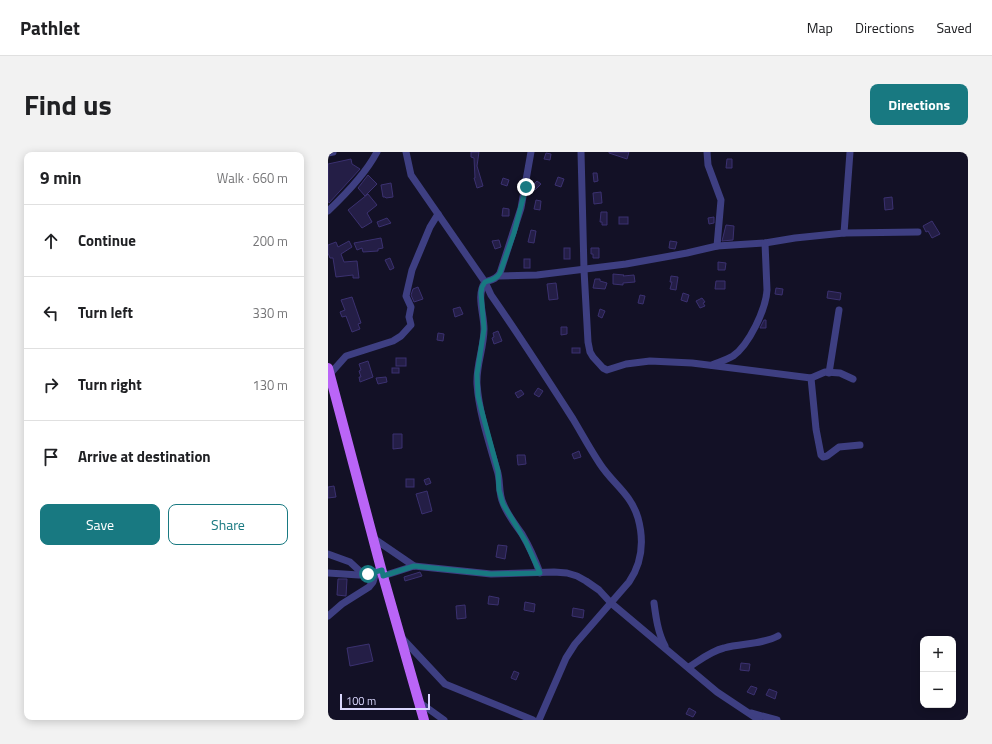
<!DOCTYPE html>
<html lang="en">
<head>
<meta charset="utf-8">
<style>
	:root { --surface:#fff; --page:#f2f2f2; --text:#202124; --muted:#757577; --line:#e0e0e0; --accent:#187981 }
	body { margin:0; font-family:"Titillium Web",sans-serif; background:var(--page); color:var(--text) }
	.controls { position:absolute; right:12px; bottom:12px; display:grid; overflow:hidden; border-radius:8px; box-shadow:0 2px 10px #0003 }
	.controls button { width:36px; height:36px; display:grid; place-items:center; padding:0; border:0; border-bottom:1px solid var(--line); background:var(--surface); color:var(--text); font:20px sans-serif }
	.scale { position:absolute; left:12px; bottom:10px; width:90px; box-sizing:border-box; padding-left:4px; border:2px solid #dad7fd; border-top:0; font-size:11px; line-height:14px; white-space:nowrap; color:#dad7fd; -webkit-text-stroke:3px #131126; paint-order:stroke }
	.stop { position:absolute; width:12px; height:12px; margin:-9px; border:3px solid #187981; border-radius:50%; background:#fff }
	.stop.end { background:#187981; border-color:#fff; box-shadow:0 1px 4px #0008 }
	.list { margin:0; padding:0; list-style:none }
	h2 { display:flex; justify-content:space-between; align-items:center; height:52px; margin:0; padding:0 16px; font-size:17px }
	h2 small { font-size:13px; font-weight:400; color:var(--muted) }
	.list li { display:grid; grid-template-columns:26px 1fr auto; gap:12px; align-items:center; box-sizing:border-box; height:72px; padding:0 16px; border-top:1px solid var(--line) }
	.list b { display:block; font-size:15px; white-space:nowrap }
	.list em { font-size:13px; font-style:normal; color:var(--muted) }
	.actions { display:flex; gap:8px; padding:12px 16px }
	.actions a { flex:1; padding:9px 0; border:1px solid var(--accent); border-radius:8px; text-align:center; font-size:14px; color:var(--accent) }
	.actions .main { background:var(--accent); color:#fff }
	.icon { flex:none; width:22px; height:22px; fill:none; stroke:currentColor; stroke-width:2; stroke-linecap:round; stroke-linejoin:round }
	.map { position:relative; flex:none; width:640px; height:568px; overflow:hidden; border-radius:8px }
	header { display:flex; align-items:center; gap:24px; box-sizing:border-box; height:56px; padding:0 20px; background:var(--surface); border-bottom:1px solid var(--line) }
	header strong { font-size:19px }
	nav { display:flex; gap:22px; margin-inline-start:auto; font-size:14px }
	.intro { display:flex; align-items:center; justify-content:space-between; box-sizing:border-box; height:96px; padding:0 24px }
	h1 { margin:0; font-size:28px }
	.button { padding:10px 18px; border-radius:8px; background:var(--accent); color:#fff; font-size:14px; font-weight:700 }
	main { display:flex; gap:24px; padding:0 24px }
	aside { flex:1; background:var(--surface); border-radius:8px; box-shadow:0 2px 10px #0003 }
	.map>svg:first-child { display:block }
	.building { fill:#241e46; stroke:#3b3170 }
	.lines { fill:none; stroke-linecap:round; stroke-linejoin:round }
	.minor { stroke:#3e3f82; stroke-width:7 }
	.primary { stroke:#ba65f7; stroke-width:10 }
	.route { stroke:#187981; stroke-width:5 }
</style>
</head>
<body>
<header>
<strong>Pathlet</strong>
<nav><a>Map</a><a>Directions</a><a>Saved</a></nav>
</header>
<div class="intro"><h1>Find us</h1><a class="button">Directions</a></div>
<main>
<aside>
<h2>9 min<small>Walk · 660 m</small></h2>
<ul class="list">
<li><svg class="icon" aria-label="ahead" viewBox="0 0 24 24"><path d="M12 20V5M6 11l6-6 6 6"/></svg><div><b>Continue</b></div><em>200 m</em></li>
<li><svg class="icon" aria-label="left" viewBox="0 0 24 24"><path d="M17 20v-9H6M10 6l-5 5 5 5"/></svg><div><b>Turn left</b></div><em>330 m</em></li>
<li><svg class="icon" aria-label="right" viewBox="0 0 24 24"><path d="M7 20v-9h11M14 6l5 5-5 5"/></svg><div><b>Turn right</b></div><em>130 m</em></li>
<li><svg class="icon" aria-label="arrive" viewBox="0 0 24 24"><path d="M6 21V4h12l-3 4 3 4H6"/></svg><div><b>Arrive at destination</b></div></li>
</ul>
<div class="actions"><a class="main">Save</a><a>Share</a></div>
</aside>
<div class="map">
<svg width="640" height="568" viewBox="0 0 640 568">
	<rect width="100%" height="100%" fill="#131126"/>
	<g class="building">
		<path d="M143,0H151L149,14L155,34L149,36L146,26H147L146,6L143,5Z"/>
		<path d="M281,0H301L299,7L281,1Z"/>
		<path d="M218,1L223,2L222,8L216,7Z"/>
		<path d="M23,7L24,12L32,17L1,51L0,49V12Z"/>
		<path d="M399,7H404V16H398Z"/>
		<path d="M265,21H269L270,29L266,30Z"/>
		<path d="M40,23L49,32L37,44L30,36Z"/>
		<path d="M230,25L236,27L233,35L227,33Z"/>
		<path d="M175,26L181,28L179,34L173,32Z"/>
		<path d="M209,29L213,32L207,38L203,35Z"/>
		<path d="M63,31L65,45L58,46L57,45H55L53,33Z"/>
		<path d="M273,40L274,51L266,52L265,41Z"/>
		<path d="M40,42L49,53L39,61L44,70L34,76L20,58Z"/>
		<path d="M564,45L565,57L557,58L556,46Z"/>
		<path d="M208,48L213,49L212,58L206,57Z"/>
		<path d="M175,56L181,57V64H174Z"/>
		<path d="M273,60H279V73H274V70H272Z"/>
		<rect x="291" y="65" width="9" height="7"/>
		<path d="M386,65V71L381,72L380,66Z"/>
		<path d="M59,66L63,71L51,75L49,70Z"/>
		<path d="M604,69L612,82L604,86L600,79L598,80L595,74Z"/>
		<path d="M398,73L406,74L405,88L394,89Z"/>
		<path d="M203,78L208,79L206,91L200,90Z"/>
		<path d="M53,86L55,96L50,97V99L35,100L34,96L29,98L26,91Z"/>
		<path d="M171,88L173,95L167,97L164,89Z"/>
		<path d="M21,89L24,95L13,102L16,110L29,109L31,126H25V123L8,125L5,106H2L0,101V93L8,90L10,95Z"/>
		<path d="M342,89L349,90L347,97L341,96Z"/>
		<rect x="236" y="96" width="6" height="11"/>
		<path d="M263,96H271V106H265V102H263Z"/>
		<path d="M62,106L66,116L62,118L57,108Z"/>
		<rect x="196" y="107" width="6" height="9"/>
		<path d="M390,110L398,111L397,118H390Z"/>
		<path d="M285,122L296,123L295,124L306,123L307,130L295,131V133L285,132Z"/>
		<path d="M343,124L350,125L348,138L342,137L344,130H342Z"/>
		<path d="M267,127H272V129L279,131L277,137L265,136Z"/>
		<path d="M388,129H397V137H387Z"/>
		<path d="M228,131L230,147L221,148L219,132Z"/>
		<path d="M90,135L95,147L86,150L83,143L85,137Z"/>
		<path d="M448,136L455,137L454,143L447,142Z"/>
		<path d="M500,139L513,141L512,148L499,146Z"/>
		<path d="M355,141L361,143L359,150L353,148Z"/>
		<path d="M312,143L317,144L315,152L310,151Z"/>
		<path d="M24,145L33,171L30,172L32,177L24,180L18,164L14,165L12,160L17,158L13,148Z"/>
		<path d="M374,146L377,150L375,151L377,154L372,156L368,149Z"/>
		<path d="M132,155L135,162L127,165L125,157Z"/>
		<path d="M272,157L277,159L274,166L270,164Z"/>
		<path d="M436,168H438V176H432Z"/>
		<path d="M233,175H239V182L233,183Z"/>
		<path d="M170,179L174,189L166,192L164,186L166,185L165,181Z"/>
		<path d="M110,181L116,182L115,189L109,188Z"/>
		<rect x="244" y="196" width="8" height="5"/>
		<rect x="68" y="206" width="10" height="8"/>
		<path d="M40,209L45,225L32,230L31,225H33L31,219L33,218L31,212Z"/>
		<rect x="64" y="216" width="7" height="5"/>
		<path d="M58,225L59,230L50,232L48,226Z"/>
		<path d="M210,236L215,239L211,245L206,242Z"/>
		<path d="M193,238L196,242L190,246L187,241Z"/>
		<path d="M65,282H74V296L65,297Z"/>
		<path d="M251,299L253,305L246,307L244,302Z"/>
		<path d="M189,303H197L198,312L190,313Z"/>
		<path d="M101,326L103,331L98,333L96,328Z"/>
		<rect x="78" y="327" width="8" height="8"/>
		<path d="M6,334L8,345L0,346V335Z"/>
		<path d="M99,339L104,359L94,362L88,342Z"/>
		<path d="M170,393L179,394L177,407L168,405Z"/>
		<path d="M92,420L94,424L77,429L76,425Z"/>
		<path d="M10,427H19L18,444L9,443Z"/>
		<path d="M161,444L171,446L170,453L160,452Z"/>
		<path d="M197,450L207,452L206,460L196,458Z"/>
		<path d="M137,453L138,466L129,467L128,454Z"/>
		<path d="M245,456L256,458L255,466L244,464Z"/>
		<path d="M41,492L45,509L22,514L19,496Z"/>
		<path d="M413,511L422,512L421,519L412,518Z"/>
		<path d="M186,519L191,521L188,528L183,526Z"/>
		<path d="M423,534L429,536L426,543L419,540Z"/>
		<path d="M441,537L449,540L447,547L438,543Z"/>
		<path d="M361,556L368,560L365,565L358,562Z"/>
	</g>
	<g class="lines">
		<g class="minor">
			<path d="M78,0L83,23L157,130L163,143C191,183 218,225 245,267C254,282 262,297 272,312C285,332 303,342 310,366C316,388 314,411 301,430L247,492L238,506L211,568"/>
			<path d="M203,0L193,56L172,121C169,127 163,128 157,130C148,144 156,161 156,177C156,196 148,213 149,232C151,261 161,290 169,318C173,329 170,340 175,351C179,362 187,372 194,382C201,394 207,407 212,421"/>
			<path d="M253,0L256,118L260,190L262,200L265,205L275,216L279,218L298,212L322,209L364,211L483,226L497,220L512,221L525,227"/>
			<path d="M379,0L380,13L393,48L389,94"/>
			<path d="M0,1L5,0"/>
			<path d="M0,59C18,42 38,21 49,0"/>
			<path d="M516,81L522,0"/>
			<path d="M171,124L209,123L298,112L359,101L389,94L437,91L467,86L516,81L590,80"/>
			<path d="M384,213C391,210 398,208 405,204C421,193 438,157 439,138L437,91"/>
			<path d="M501,221L511,158"/>
			<path d="M2,222L18,204L65,189L73,184L83,173L81,165L83,155L78,144L84,118L102,75L110,62"/>
			<path d="M483,226L488,277L493,303L495,305L499,304L511,295L532,293"/>
			<path d="M45,386L86,414"/>
			<path d="M0,402L22,410L36,423"/>
			<path d="M0,421L31,423L51,419"/>
			<path d="M55,424L86,414L163,422L226,420L239,421L249,424L258,429L271,438L283,451L389,540L431,568"/>
			<path d="M326,451C328,466 330,481 337,494"/>
			<path d="M0,464L14,452L41,435L45,430L48,420"/>
			<path d="M73,485L117,532L205,568"/>
			<path d="M361,515C372,508 383,499 396,496C414,491 433,493 450,484"/>
			<path d="M91,550L116,568"/>
			<path d="M423,561L449,568"/>
		</g>
		<path class="primary" d="M0,216L55,424L96,568"/>
	</g>
	<g class="lines">
		<path class="route" d="M40,422L54,418L55,424L86,414L163,422L212,421L198,390L175,352L171,338L170,319L154,260L150,244L149,222L156,177L153,141L154,135L157,130C163,128 169,127 172,121L186,81L198,35"/>
	</g>
</svg>
<div class="controls">
<button>+</button>
<button>−</button>
</div>
<div class="scale">100 m</div>
<div class="stop" style="left:40px;top:422px"></div>
<div class="stop end" style="left:198px;top:35px"></div>
</div>
</main>
</body>
</html>
